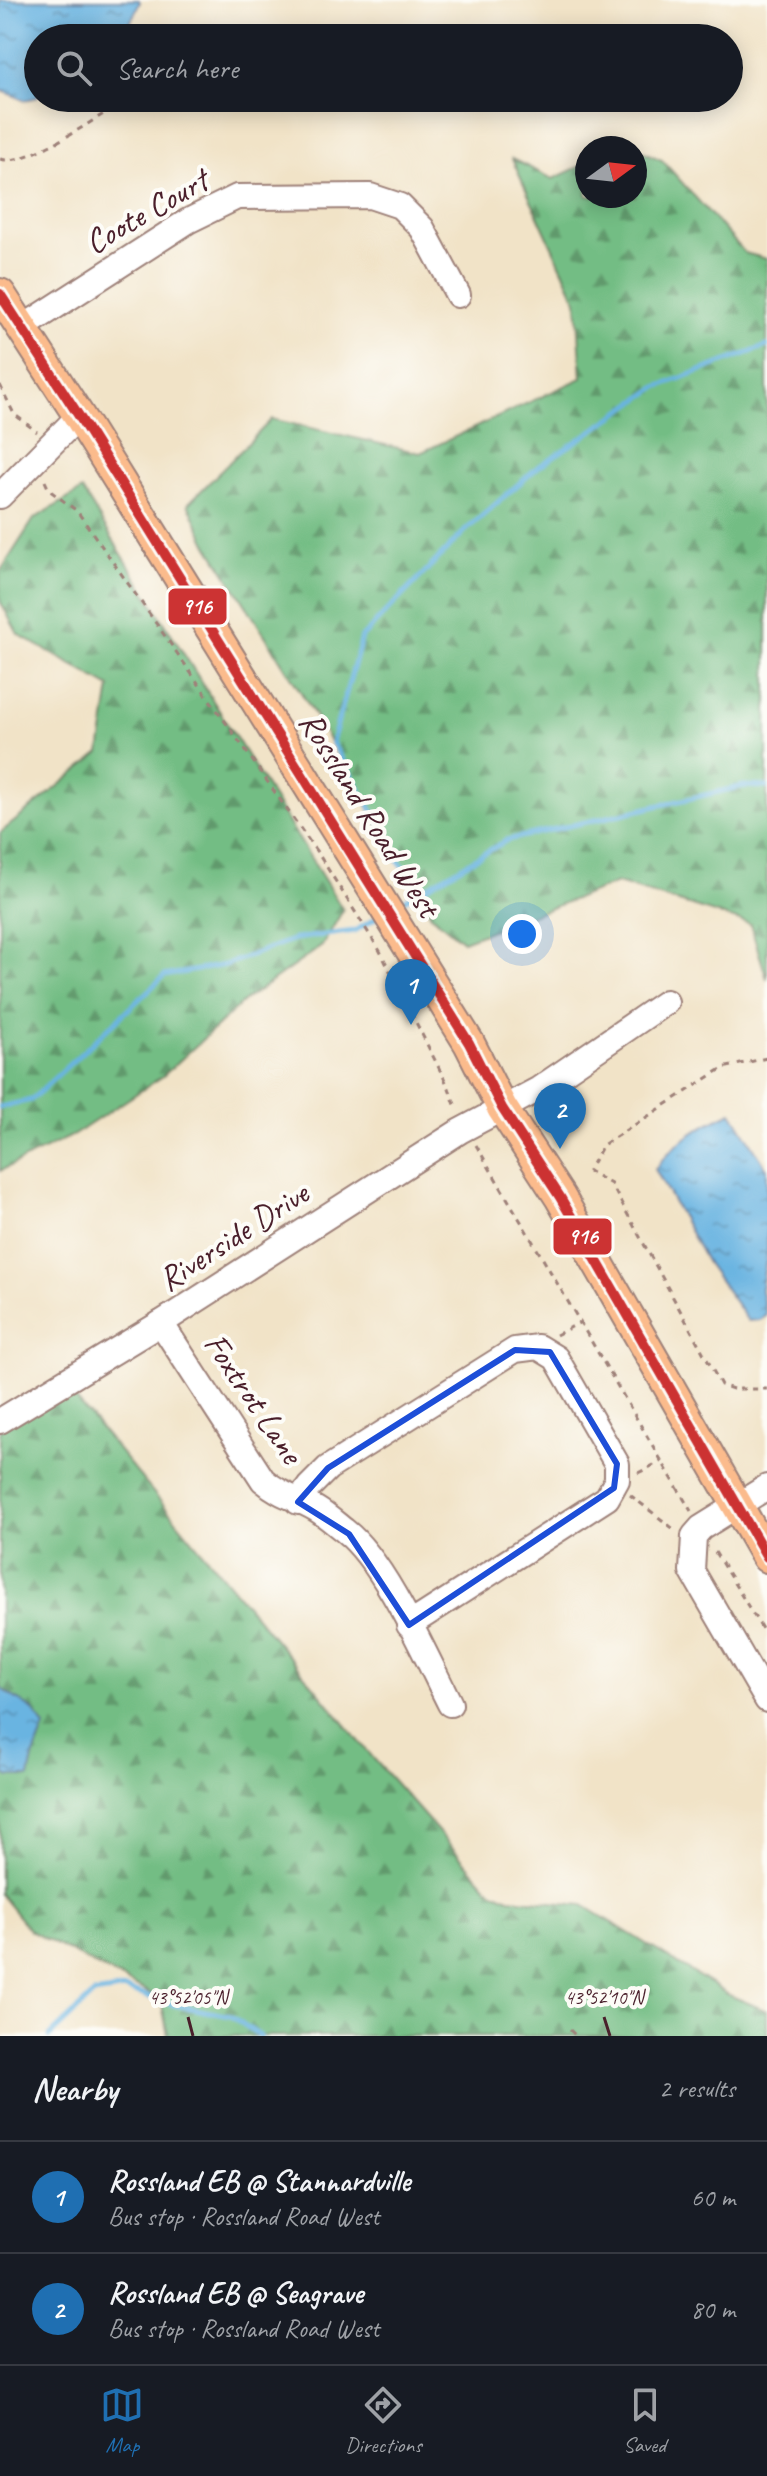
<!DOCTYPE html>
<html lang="en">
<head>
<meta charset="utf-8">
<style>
	:root { --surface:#171b24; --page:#242831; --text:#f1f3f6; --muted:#9ea1a6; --line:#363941; --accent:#1f6fb2 }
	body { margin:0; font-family:Caveat,sans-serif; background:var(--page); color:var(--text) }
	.compass { position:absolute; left:575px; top:136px; width:72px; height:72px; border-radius:50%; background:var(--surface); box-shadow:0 4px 20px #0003; rotate:75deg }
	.you { position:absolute; left:522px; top:934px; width:28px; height:28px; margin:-20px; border:6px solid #fff; border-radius:50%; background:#1a73e8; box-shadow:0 0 0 12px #1a73e833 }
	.badge { display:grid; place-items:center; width:52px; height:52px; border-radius:50%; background:var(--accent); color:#fff; font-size:26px; font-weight:700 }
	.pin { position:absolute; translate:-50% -66px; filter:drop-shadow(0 2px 4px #0008) }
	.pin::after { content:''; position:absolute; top:42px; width:28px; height:24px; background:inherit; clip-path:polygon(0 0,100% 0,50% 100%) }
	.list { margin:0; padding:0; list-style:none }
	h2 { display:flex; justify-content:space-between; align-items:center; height:104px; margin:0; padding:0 32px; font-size:34px }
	h2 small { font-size:26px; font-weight:400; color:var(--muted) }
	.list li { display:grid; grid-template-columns:52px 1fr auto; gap:24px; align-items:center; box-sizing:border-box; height:112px; padding:0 32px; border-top:2px solid var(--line) }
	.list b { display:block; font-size:30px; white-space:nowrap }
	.list p { margin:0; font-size:26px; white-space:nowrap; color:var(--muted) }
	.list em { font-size:26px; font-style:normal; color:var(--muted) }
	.icon { flex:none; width:44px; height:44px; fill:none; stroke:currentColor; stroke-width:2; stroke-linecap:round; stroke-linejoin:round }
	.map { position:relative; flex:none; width:767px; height:2036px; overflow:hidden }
	.search { position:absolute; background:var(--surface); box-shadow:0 4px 20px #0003; left:24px; right:24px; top:24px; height:88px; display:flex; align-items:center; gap:20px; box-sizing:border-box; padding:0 28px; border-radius:44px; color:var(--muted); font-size:30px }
	.sheet { height:328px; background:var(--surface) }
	nav { display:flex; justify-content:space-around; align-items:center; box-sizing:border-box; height:112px; border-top:2px solid var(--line); background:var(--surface); font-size:22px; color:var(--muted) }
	nav a { display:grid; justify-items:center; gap:4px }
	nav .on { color:var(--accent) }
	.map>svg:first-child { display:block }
	.forest { fill:url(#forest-firs); stroke:#5e6e58; stroke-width:2 }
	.water { fill:url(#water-ripples); stroke:#5a6a86; stroke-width:2 }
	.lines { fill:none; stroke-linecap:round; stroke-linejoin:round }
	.stream { stroke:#69b4e1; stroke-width:5 }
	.minor-casing { stroke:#9e8179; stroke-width:28 }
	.major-casing { stroke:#9e8179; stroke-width:34 }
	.path { stroke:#9e8179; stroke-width:3; stroke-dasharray:6 6; stroke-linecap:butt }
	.minor { stroke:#fff; stroke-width:24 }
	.major { stroke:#fbbb8c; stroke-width:30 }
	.bus-1-casing { stroke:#fdfcf7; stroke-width:16 }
	.bus-1 { stroke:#c33; stroke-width:10 }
	.marked { fill:none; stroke:#1d4ed8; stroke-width:6; stroke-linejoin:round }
	.ticks { fill:none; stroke:#4a1f2b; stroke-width:3 }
	.labels { text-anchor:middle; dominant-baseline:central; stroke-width:8; stroke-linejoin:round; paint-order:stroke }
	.street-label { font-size:34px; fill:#4a1f2b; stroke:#fdfcf7 }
	.ticks-label { font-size:20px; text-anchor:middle; fill:#4a1f2b; stroke:#fdfcf7; stroke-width:8; stroke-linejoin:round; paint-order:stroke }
	.line-badge { stroke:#fdfcf7; stroke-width:3 }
	.badge-label { font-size:22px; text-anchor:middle; font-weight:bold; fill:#fff }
</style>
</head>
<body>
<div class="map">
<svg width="767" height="2036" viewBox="0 0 767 2036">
	<defs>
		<pattern id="forest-firs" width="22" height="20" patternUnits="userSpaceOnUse" patternTransform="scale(2)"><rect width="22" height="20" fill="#73bd84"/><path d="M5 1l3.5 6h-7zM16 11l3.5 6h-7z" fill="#60996c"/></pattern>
		<pattern id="water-ripples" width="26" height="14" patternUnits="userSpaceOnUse" patternTransform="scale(2)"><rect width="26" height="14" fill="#69b4e1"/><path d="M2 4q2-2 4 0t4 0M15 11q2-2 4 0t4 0" fill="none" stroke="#5892b7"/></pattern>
	</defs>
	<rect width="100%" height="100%" fill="#fdfcf7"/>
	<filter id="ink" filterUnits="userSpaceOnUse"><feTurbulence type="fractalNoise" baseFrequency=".0125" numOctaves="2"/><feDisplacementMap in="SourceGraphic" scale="16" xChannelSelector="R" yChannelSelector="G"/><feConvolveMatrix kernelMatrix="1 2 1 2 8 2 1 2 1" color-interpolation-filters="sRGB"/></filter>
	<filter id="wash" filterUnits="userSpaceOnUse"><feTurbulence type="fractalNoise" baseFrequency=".006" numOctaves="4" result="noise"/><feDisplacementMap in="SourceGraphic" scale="32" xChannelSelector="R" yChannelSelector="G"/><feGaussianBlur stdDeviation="1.8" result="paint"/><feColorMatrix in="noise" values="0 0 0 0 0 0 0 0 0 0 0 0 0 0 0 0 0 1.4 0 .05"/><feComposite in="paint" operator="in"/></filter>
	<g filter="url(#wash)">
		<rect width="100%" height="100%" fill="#f1e3c7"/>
		<g class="forest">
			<path d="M635,148L662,160L745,253L767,259V979L750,924L617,883L463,941L431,915L307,702L208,545L188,504L272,419L420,453L582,378L577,301L512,159L553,179L587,163V196H635Z"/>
			<path d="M82,490L343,910L322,946L244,1001L163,1076L74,1135L0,1171V833L100,753L110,687L18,634L0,601V572L34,519Z"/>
			<path d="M64,1385L374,1759L488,1888L509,1898L583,1905L729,1995L767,2011V2036H168L161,1999L30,1931L0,1894V1430Z"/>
		</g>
		<g class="water">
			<path d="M0,0H139L140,2L123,38H38V97L25,100L0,90Z"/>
			<path d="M732,1112L767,1169V1255L761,1290L766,1314L760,1320L748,1321L707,1263L655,1169C675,1141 701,1126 732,1112Z"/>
			<path d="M0,1688L32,1709L45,1727L33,1758L29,1777H9L4,1774V1755L0,1750Z"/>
		</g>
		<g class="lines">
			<g class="stream">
				<path d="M421,889L395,856L386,834L332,742L362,637L465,531L538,467L657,387L767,346"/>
				<path d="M394,906L507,840L744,786L767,787"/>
				<path d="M0,1107L31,1100L164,976L225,965L294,939L355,931L379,916"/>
				<path d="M50,2036L94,1994L125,1989L174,2005L231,2016L260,2036"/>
			</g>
		</g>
	</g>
	<g filter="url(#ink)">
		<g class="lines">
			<g class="minor-casing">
				<g id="minor">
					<path d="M22,328L188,221L237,197L370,196L400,206L422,228L458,295"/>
					<path d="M0,496L79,416"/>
					<path d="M161,1323L263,1480C283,1497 296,1497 316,1509C326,1515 336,1524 345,1531C385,1562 426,1657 450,1704"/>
					<path d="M0,1421L161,1323L460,1131L539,1089L666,1002"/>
					<path d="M767,1487L701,1528L694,1536L692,1571L767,1700"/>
					<path d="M298,1502L309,1487L328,1468L515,1350L538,1347L556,1358L617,1464V1480L607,1498L409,1625"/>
				</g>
			</g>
			<g class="major-casing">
				<path id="major" d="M0,294L79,416L469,1043L502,1108L560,1197L767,1557"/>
			</g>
			<g class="path">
				<path d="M0,159C27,168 103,113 129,98"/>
				<path d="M0,385L14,414L37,432"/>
				<path d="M45,481L49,490L77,511L319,855L380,951L449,1088L457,1110"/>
				<path d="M767,1058L723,1068L603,1145L588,1171L611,1184L721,1385L733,1389H767"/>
				<path d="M476,1145L691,1511"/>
				<path d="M556,1335L581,1322"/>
				<path d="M638,1473L662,1461"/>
				<path d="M630,1495L675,1530"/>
				<path d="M715,1552L767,1637"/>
				<path d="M570,2030L576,2036"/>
			</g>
			<use href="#minor" class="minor"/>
			<use href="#major" class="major"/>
			<g class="bus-1-casing">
				<path id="bus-1" d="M0,294L79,416L469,1043L502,1108L560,1197L767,1557"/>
			</g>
			<use href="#bus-1" class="bus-1"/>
		</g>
	</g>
	<path class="marked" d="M515,1350L550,1352L617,1464L614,1488L409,1625L349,1534L298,1502L328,1468Z"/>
	<path class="ticks" d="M188,2017L193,2036M604,2017L610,2036"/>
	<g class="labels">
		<g class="street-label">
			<text transform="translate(146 211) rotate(-30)">Coote Court</text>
			<text transform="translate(370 814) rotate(58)">Rossland Road West</text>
			<text transform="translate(233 1236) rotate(-33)">Riverside Drive</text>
			<text transform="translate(254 1398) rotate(56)">Foxtrot Lane</text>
		</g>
	</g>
	<g class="ticks-label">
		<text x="188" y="2004">43°52'05"N</text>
		<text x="604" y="2004">43°52'10"N</text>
	</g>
	<g class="line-badge">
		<rect x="167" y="587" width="61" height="39" rx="8" fill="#c33"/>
		<rect x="552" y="1217" width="61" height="39" rx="8" fill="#c33"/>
	</g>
	<g class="badge-label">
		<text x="197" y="614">916</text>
		<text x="583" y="1244">916</text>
	</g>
</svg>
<svg class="compass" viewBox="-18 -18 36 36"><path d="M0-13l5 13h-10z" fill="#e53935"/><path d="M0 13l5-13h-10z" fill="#9ea1a6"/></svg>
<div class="you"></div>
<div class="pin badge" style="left:411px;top:1025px">1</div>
<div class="pin badge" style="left:560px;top:1149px">2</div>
<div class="search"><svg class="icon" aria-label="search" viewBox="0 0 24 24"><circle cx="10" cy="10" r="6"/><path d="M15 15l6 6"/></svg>Search here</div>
</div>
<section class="sheet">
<h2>Nearby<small>2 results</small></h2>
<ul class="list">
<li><span class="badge">1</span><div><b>Rossland EB @ Stannardville</b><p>Bus stop · Rossland Road West</p></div><em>60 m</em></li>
<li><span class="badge">2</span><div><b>Rossland EB @ Seagrave</b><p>Bus stop · Rossland Road West</p></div><em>80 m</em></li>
</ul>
</section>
<nav>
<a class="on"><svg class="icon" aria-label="map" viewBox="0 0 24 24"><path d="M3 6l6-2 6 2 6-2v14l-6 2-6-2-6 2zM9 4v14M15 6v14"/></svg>Map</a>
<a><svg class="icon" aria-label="directions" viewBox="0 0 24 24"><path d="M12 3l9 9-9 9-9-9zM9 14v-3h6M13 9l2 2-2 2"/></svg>Directions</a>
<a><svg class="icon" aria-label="saved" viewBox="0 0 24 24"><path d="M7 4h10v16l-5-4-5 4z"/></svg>Saved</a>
</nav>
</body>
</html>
